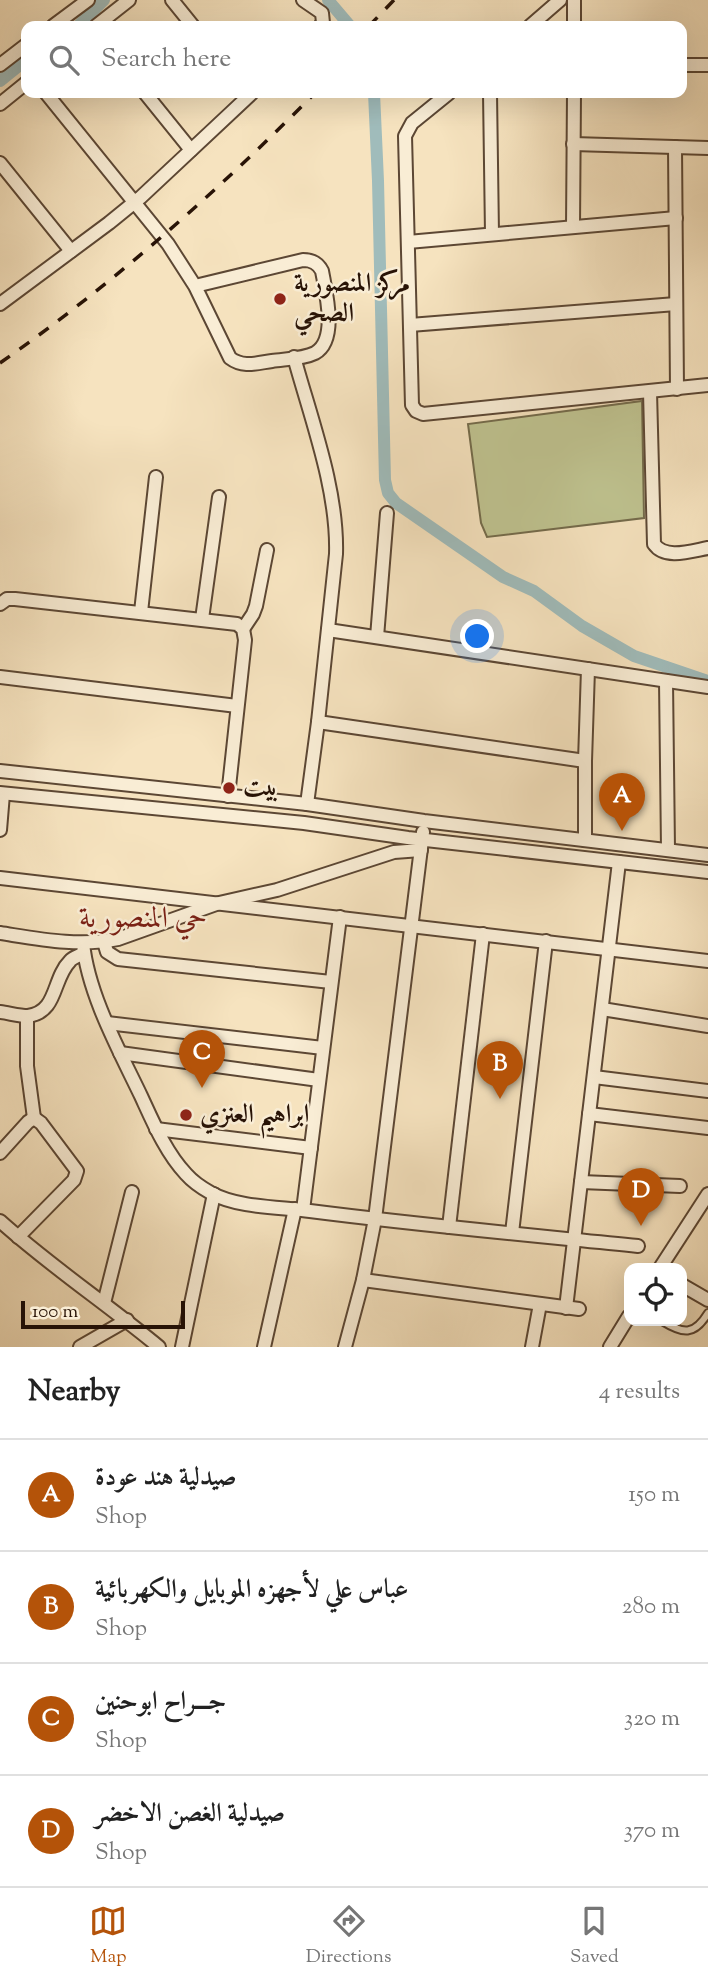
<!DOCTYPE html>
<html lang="en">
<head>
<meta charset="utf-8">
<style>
	:root { --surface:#fff; --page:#f2f2f2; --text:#222; --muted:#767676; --line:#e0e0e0; --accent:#b45309 }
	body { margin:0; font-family:"Sorts Mill Goudy",Amiri,serif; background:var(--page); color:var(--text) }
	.controls { position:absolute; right:21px; bottom:21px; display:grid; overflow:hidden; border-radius:14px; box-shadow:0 7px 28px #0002 }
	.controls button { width:63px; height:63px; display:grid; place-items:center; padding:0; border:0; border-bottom:2px solid var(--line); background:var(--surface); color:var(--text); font:35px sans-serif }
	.scale { position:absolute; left:21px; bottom:18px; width:164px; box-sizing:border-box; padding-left:7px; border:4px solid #281306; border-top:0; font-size:19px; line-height:24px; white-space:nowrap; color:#281306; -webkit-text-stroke:5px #f9edd5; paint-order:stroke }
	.you { position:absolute; left:478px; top:637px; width:24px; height:24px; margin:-18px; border:5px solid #fff; border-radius:50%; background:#1a73e8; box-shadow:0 0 0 10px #1a73e833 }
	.badge { display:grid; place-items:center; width:46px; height:46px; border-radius:50%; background:var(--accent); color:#fff; font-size:23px; font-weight:700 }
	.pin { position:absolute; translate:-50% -58px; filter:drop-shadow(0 2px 4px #0008) }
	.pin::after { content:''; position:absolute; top:37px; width:24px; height:21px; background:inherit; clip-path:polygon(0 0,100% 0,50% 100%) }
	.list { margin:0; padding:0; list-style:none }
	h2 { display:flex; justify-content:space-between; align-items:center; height:91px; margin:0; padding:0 28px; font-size:30px }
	h2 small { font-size:23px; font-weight:400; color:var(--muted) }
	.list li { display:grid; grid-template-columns:46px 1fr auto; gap:21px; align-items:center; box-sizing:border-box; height:112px; padding:0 28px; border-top:2px solid var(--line) }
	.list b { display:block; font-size:26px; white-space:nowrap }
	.list p { margin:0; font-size:23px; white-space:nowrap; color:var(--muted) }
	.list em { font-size:23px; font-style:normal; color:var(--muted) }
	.icon { flex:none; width:38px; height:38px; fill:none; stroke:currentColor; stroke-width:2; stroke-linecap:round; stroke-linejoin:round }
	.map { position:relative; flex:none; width:708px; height:1347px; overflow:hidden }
	.search { position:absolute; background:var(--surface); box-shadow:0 7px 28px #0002; left:21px; right:21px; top:21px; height:77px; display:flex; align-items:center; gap:18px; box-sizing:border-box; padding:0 24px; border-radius:14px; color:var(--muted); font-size:26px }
	.sheet { height:539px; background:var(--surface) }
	nav { display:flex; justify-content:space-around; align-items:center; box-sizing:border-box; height:98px; border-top:2px solid var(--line); background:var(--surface); font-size:19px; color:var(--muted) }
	nav a { display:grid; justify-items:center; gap:4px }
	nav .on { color:var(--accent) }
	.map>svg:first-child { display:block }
	.garden { fill:#bfc390; stroke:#746b4b; stroke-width:2 }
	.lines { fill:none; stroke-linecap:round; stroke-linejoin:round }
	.canal { stroke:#a0bcbb; stroke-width:12 }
	.service-casing { stroke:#5c4734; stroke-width:10 }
	.minor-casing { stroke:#5c4734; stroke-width:16 }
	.service { stroke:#f9edd5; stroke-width:6 }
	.minor { stroke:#f9edd5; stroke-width:12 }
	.rail { stroke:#281306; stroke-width:3.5; stroke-dasharray:12 12; stroke-linecap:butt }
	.poi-dot { fill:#8f2418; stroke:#f9edd5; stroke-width:2.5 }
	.labels { text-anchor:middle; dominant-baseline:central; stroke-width:5; stroke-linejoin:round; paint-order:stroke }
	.poi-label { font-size:26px; font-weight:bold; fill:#281306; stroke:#f9edd5; text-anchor:start }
	.quarter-label { font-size:30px; fill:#7a1f14; stroke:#f9edd5 }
</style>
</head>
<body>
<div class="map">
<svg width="708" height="1347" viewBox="0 0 708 1347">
	<rect width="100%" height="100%" fill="#f6e3bf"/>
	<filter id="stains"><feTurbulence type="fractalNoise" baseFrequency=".00286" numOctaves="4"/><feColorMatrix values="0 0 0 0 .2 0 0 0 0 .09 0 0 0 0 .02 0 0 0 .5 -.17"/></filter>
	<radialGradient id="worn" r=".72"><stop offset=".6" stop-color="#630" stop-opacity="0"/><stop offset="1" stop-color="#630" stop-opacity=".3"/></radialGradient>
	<path class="garden" d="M642,401L644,518L487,537L481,523L468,424Z"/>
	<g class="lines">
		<g class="canal">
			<path d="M328,0L350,26"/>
			<path d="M78,26L104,0"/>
			<path d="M0,81L26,60"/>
			<path d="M374,93L378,181L385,480L388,493L396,503L503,577L534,591L582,626L634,656L708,681"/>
		</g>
		<g class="service-casing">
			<path id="service" d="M662,1321C683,1334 694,1336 708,1313"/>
		</g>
		<g class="minor-casing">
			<g id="minor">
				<path d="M172,0L193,26"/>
				<path d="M303,0L322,13L323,23L320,26"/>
				<path d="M53,26L88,0"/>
				<path d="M96,26L129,0"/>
				<path d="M530,26L560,0"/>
				<path d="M574,26V0"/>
				<path d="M0,65L26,45"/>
				<path d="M682,65H708"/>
				<path d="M46,93L168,244L195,286L230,358C243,368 257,363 272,361C285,359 303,359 315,353C338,340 326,293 322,271C318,263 312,260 303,260L195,286"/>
				<path d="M145,93L191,150"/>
				<path d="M449,93L412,123L405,136L412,405L416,411L423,414L708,385"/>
				<path d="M490,93L492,234"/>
				<path d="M0,104L26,83"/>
				<path d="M573,144L708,148"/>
				<path d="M675,147L677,389"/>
				<path d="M0,163L71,251"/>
				<path d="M573,227L574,93"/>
				<path d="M408,242L676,218"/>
				<path d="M0,304L109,223L141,197L252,93"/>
				<path d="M410,325L676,304"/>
				<path d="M294,357C311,419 338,490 336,554L318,722L307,804"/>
				<path d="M650,392L654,544C665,560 691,551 708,548"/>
				<path d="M0,604L7,599H15L237,624L243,629L245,640L228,796"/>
				<path d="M141,612L156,477"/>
				<path d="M202,619L219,497"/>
				<path d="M243,629L253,614L256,606L267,550"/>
				<path d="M328,630L708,687"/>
				<path d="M377,637L387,513"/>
				<path d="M0,677L237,706"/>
				<path d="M666,681L668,849"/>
				<path d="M318,722L585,761"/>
				<path d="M0,771L307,804L424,821L708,855"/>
				<path d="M0,793L304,823L408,838L708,872"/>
				<path d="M0,830L3,794"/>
				<path d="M585,840V761L588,669"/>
				<path d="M0,878L708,961"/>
				<path d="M0,933C39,939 78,947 118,939L219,903L277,890L394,852L421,850"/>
				<path d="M104,942L107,952L118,959L331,982"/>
				<path d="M83,943C88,994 119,1050 141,1096C153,1122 166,1153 186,1174C193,1182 202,1188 211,1193C238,1208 280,1207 310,1211C419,1225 529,1235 638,1246"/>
				<path d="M602,1009L708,1026"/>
				<path d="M0,1012C9,1013 19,1016 28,1016C58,1012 52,979 70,961C73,957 79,956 84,953"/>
				<path d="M27,1016V1066L34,1118"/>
				<path d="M107,1023L323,1048"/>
				<path d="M120,1053L319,1080"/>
				<path d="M594,1077L708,1091"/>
				<path d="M589,1114L708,1128"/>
				<path d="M156,1129L311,1148"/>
				<path d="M0,1153L28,1122L34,1118L41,1123L77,1171L74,1180L18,1237"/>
				<path d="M581,1182L680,1186"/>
				<path d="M303,1210L340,917"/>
				<path d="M0,1221C50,1266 107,1304 159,1347"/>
				<path d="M449,1227L483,934"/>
				<path d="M512,1233L546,941"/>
				<path d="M660,1268L708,1194"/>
				<path d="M363,1280L579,1309"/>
				<path d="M682,1285L708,1300"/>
				<path d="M104,1303L132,1192"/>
				<path d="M566,1308L619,862"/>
				<path d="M80,1347L127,1320"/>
				<path d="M182,1347L214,1194"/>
				<path d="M264,1347L295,1209"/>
				<path d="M345,1347L363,1280L375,1219L423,832"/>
				<path d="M532,1347L540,1304"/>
				<path d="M610,1347L629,1316"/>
			</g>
		</g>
		<use href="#service" class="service"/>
		<use href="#minor" class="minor"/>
		<g class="rail">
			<path d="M369,26L394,0"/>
			<path d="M0,363C113,284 218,191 315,93"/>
		</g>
	</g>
	<g class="poi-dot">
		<circle cx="280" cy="299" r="7"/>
		<circle cx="229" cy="788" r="7"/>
		<circle cx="186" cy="1115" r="7"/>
	</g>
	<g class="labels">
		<g class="poi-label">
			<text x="294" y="284">مركز المنصورية<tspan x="294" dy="30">الصحي</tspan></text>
			<text x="243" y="788">بيت</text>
			<text x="200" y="1115">ابراهيم العنزي</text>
		</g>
		<g class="quarter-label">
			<text x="143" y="919">حي المنصورية</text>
		</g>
	</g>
	<rect width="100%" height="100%" filter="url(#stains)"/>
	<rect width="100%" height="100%" fill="url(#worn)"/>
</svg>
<div class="controls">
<button><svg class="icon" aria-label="locate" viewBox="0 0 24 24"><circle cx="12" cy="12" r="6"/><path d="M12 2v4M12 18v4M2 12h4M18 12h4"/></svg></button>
</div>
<div class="scale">100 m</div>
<div class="you"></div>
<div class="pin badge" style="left:622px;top:831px">A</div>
<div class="pin badge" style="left:500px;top:1099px">B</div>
<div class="pin badge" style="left:202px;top:1088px">C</div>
<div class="pin badge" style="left:641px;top:1226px">D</div>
<div class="search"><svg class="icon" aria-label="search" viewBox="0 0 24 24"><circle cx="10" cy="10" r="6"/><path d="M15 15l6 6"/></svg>Search here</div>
</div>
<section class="sheet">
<h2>Nearby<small>4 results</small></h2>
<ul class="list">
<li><span class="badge">A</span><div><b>صيدلية هند عودة</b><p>Shop</p></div><em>150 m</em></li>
<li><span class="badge">B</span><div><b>عباس علي لأجهزه الموبايل والكهربائية</b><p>Shop</p></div><em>280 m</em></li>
<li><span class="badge">C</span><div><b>جـــراح ابوحنين</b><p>Shop</p></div><em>320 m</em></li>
<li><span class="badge">D</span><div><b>صيدلية الغصن الاخضر</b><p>Shop</p></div><em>370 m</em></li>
</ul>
</section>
<nav>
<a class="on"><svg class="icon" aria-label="map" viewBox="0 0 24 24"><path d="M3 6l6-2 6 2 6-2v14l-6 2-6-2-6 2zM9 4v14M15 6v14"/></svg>Map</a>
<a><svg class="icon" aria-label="directions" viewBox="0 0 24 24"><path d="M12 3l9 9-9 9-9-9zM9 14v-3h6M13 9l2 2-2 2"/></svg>Directions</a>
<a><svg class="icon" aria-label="saved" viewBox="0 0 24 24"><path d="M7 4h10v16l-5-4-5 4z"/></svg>Saved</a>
</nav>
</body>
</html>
